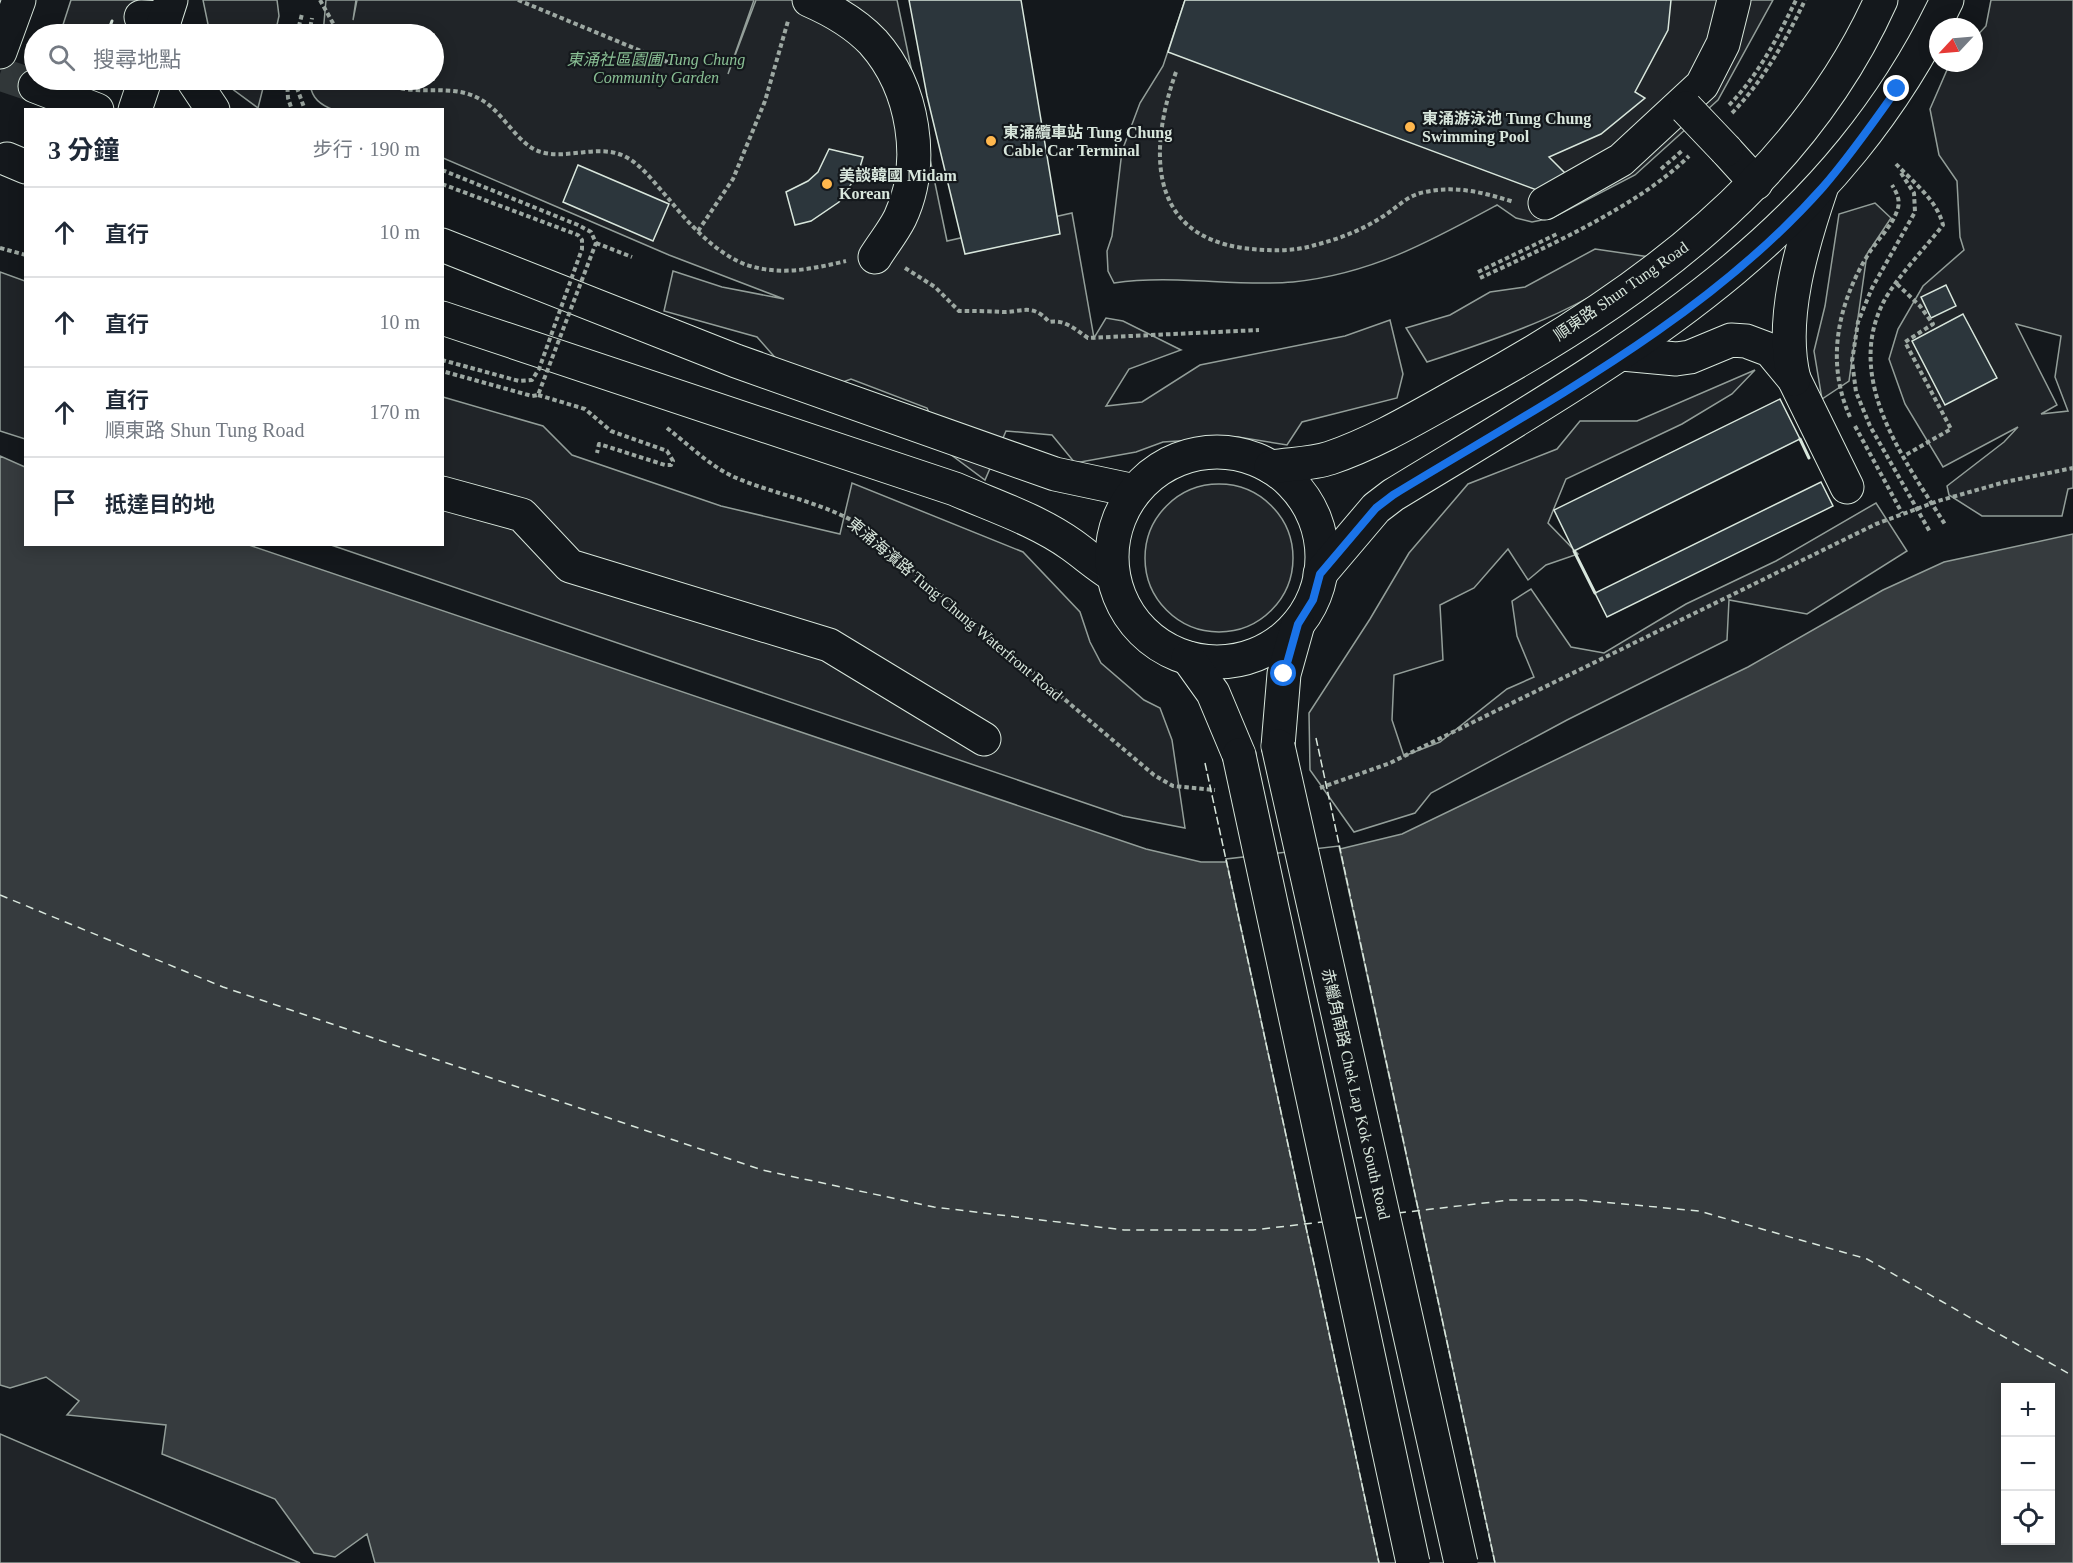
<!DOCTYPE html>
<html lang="zh-TW">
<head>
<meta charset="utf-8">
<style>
	:root { --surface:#fff; --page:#f6f6f7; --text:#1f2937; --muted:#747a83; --line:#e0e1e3 }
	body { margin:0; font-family:"Times New Roman","Noto Sans TC",serif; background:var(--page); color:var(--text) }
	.controls { position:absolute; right:18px; bottom:18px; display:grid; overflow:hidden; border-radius:0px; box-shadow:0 3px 15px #0003 }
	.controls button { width:54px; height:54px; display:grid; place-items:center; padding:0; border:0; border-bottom:2px solid var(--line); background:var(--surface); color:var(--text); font:30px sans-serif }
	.compass { position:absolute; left:1929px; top:18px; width:54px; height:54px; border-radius:50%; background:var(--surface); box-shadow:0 3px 15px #0003; rotate:244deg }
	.stop { position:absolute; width:18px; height:18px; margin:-14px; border:4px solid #1a73e8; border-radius:50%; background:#fff }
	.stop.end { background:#1a73e8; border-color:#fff; box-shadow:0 2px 6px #0008 }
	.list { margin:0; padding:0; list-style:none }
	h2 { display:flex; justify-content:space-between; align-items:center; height:78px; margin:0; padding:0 24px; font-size:26px }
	h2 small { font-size:20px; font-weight:400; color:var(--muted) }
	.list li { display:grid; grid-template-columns:39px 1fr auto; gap:18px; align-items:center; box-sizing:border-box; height:90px; padding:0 24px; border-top:2px solid var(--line) }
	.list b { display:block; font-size:22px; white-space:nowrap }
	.list p { margin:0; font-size:20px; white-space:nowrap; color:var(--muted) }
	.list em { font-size:20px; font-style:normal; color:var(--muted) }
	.icon { flex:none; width:33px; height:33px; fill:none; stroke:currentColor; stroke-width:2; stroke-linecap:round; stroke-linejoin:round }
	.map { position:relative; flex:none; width:2073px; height:1563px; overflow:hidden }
	.search { position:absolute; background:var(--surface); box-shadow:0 3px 15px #0003; left:24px; top:24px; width:420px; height:66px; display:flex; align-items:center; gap:15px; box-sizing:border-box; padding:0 21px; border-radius:33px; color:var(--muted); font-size:22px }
	.panel { position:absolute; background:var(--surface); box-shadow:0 3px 15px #0003; left:24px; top:108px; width:420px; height:438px; border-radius:0px }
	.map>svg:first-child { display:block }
	.green { fill:#202428; stroke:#939e99; stroke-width:1.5; fill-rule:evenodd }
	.water { fill:#363b3e; stroke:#939e99; stroke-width:1.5; fill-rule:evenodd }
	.pier { fill:#14181c; stroke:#939e99; stroke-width:1.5 }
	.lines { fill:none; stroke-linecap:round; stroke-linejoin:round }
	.ferry { stroke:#d8e6dc; stroke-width:1.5; stroke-dasharray:8 6; stroke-linecap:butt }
	.building { fill:#2c363c; stroke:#d8e6dc; stroke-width:1.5 }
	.major-tunnel { stroke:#313739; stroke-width:33; stroke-dasharray:33 16; stroke-linecap:butt }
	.minor-casing { stroke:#d8e6dc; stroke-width:35 }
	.major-casing { stroke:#d8e6dc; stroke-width:35 }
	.highway-casing { stroke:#d8e6dc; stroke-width:35 }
	.path { stroke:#9da8a2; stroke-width:4; stroke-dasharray:4.5 3; stroke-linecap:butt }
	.minor { stroke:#14181c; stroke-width:33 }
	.major { stroke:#14181c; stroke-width:33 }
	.highway { stroke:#14181c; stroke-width:33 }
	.minor-bridge-casing { stroke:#d8e6dc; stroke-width:35; stroke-linecap:butt }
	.major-bridge-casing { stroke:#d8e6dc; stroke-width:35; stroke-linecap:butt }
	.path-bridge { stroke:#9da8a2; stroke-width:4; stroke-dasharray:4.5 3; stroke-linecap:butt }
	.minor-bridge { stroke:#14181c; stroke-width:33 }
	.major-bridge { stroke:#14181c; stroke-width:33 }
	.fence { stroke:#d8e6dc; stroke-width:1.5; stroke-dasharray:8 3; stroke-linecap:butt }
	.wall { stroke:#d8e6dc; stroke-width:3 }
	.route { stroke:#1a73e8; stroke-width:8 }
	.poi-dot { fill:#ffb74d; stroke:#14181c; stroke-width:2 }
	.labels { text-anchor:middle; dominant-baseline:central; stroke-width:4.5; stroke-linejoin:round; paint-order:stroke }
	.park-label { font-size:16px; font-style:italic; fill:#8ac095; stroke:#14181c }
	.poi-label { font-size:16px; font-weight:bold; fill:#d8e6dc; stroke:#14181c; text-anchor:start }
	.street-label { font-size:16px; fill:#d8e6dc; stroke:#14181c }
</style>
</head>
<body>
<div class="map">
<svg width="2073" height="1563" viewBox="0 0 2073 1563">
	<rect width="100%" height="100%" fill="#14181c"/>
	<g class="green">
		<path d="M71,0H155L142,34H60Z"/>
		<path d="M203,0H277L279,16L275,34H210Z"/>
		<path d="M326,0H356L353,20L357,0H754L728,74L756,0H897L947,241L1072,213L1094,338L1106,318L1123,321L1181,350L1129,369L1106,406L1142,402L1200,365L1345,336L1390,320L1403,374L1397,398L1302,422L1287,445L1238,437L1163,442L1136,452L1075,463L1052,435L1006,431L985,480L946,451L927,408L851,379L808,395L757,337L664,311L673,271L722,287L784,299L669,255L443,158L442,110C423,109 341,114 329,108C316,102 310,94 310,80H434V34H323Z"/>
		<path d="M1185,0H1773L1718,100L1635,175L1552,218L1532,222L1516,218L1497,205C1429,242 1371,274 1293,282C1234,287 1173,274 1114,283L1108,271L1107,251L1112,236L1122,151L1140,103L1163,66Z"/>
		<path d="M1991,0H2073V488L2068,489L2062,516H1982L1949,495L1947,486L2004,442L2018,427L1943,467L1905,404L1889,359L1898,329L1923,286L1964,250L1960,237L1957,181L1939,155L1930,109L1950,63H1974V39L1986,26ZM2016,324L2061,336L2055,377L2068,411L2041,414L2057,405Z"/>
		<path d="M227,80H265L258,108L231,88Z"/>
		<path d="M1875,203L1891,218L1867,254L1849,381L1822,399L1814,351L1825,306L1839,214Z"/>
		<path d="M1595,249L1650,257C1584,310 1506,336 1427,362L1406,328L1450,315L1490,292L1525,287Z"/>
		<path d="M0,272L25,281V439L0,431Z"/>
		<path d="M1755,370L1732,394L1682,424L1566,479L1548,523L1578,554L1546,565L1528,580L1508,549L1474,588L1440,605L1443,660L1394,675L1392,720L1404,756L1440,742L1507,689L1534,677L1517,636L1512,601L1531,589L1571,647L1604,653L1686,604L1776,561L1876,503L1907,551L1807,614L1729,600L1727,640L1567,720L1431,793L1415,813L1354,832L1310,770L1309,713L1370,619L1409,553L1468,484L1557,449L1580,421H1637Z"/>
		<path d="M443,397L543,426L572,455L721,506L840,534L852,483L1023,552L1080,612L1090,642L1101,663L1144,700L1160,708L1172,740L1185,828L1123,816L331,545L442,544Z"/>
		<circle cx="1219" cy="558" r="74"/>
		<path d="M0,1434L300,1563H0Z"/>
	</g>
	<path class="water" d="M0,456L25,467L26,544L249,545L1146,849L1201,862H1228L1340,849L1402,834L1748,667L1883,590L1944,562L2073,534V1563H375L367,1534L335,1557L314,1553L275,1499L162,1454L166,1425L67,1415L79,1401L46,1377L10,1388L0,1385ZM2006,1388H2050V1540H2006Z"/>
	<path class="pier" d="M1339,846L1495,1563H1379L1226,859Z"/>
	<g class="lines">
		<g class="ferry">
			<path d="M0,895L223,987L762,1170L934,1207L1124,1230H1253L1322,1222"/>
			<path d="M1398,1213L1510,1200H1580L1699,1211L1867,1259L2073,1376"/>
			<path d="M1354,1218L1367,1217"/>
		</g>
	</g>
	<g class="building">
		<path d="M909,0H1021L1060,234L965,254L927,96Z"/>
		<path d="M1185,0H1671L1668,30L1635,92L1645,98L1601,134L1549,157L1570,178L1542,192L1168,52Z"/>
		<path d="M829,149L863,157L858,174L839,202L811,221L795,225L786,192L808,181L818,172Z"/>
		<path d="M578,165L669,204L653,241L563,202Z"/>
		<path d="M1946,285L1956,306L1931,318L1921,297Z"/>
		<path d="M1963,314L1997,378L1945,405L1912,341Z"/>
		<path d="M1780,399L1800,439L1574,551L1554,510Z"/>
		<path d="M1821,482L1833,506L1607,617L1595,593Z"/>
	</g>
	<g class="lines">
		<path class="major-tunnel" d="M0,74L35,86"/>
		<g class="minor-casing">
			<g id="minor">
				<path d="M809,0C832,10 855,23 873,42C914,88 926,163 900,218C893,232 883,244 875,257"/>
				<path d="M141,17L165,18"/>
				<path d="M1726,150L1756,183"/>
				<path d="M1545,203L1621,160L1702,85L1723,44L1734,0"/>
				<path d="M1622,354L1676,359L1690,357L1731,340L1746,341L1770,350L1794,379L1847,487"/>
				<path d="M1794,379C1779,320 1802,245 1821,189"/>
				<path d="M442,493L522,515L570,566L829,645L984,739"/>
			</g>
		</g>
		<g class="major-casing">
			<g id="major">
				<path d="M35,86L97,110"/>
				<path d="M7,159L26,167"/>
				<path d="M442,245L736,361L1055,474L1135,491"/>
				<path d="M442,318L955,489C994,506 1037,520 1072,545C1086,555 1098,566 1113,575"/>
				<circle cx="1217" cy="557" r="105"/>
				<path d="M1271,467C1290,464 1312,464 1330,458C1380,441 1426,412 1472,387C1639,296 1801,178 1881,0"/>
				<path d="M1320,574L1376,508L1393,495C1614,360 1830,246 1947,0"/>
				<path d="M1188,658L1213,693L1239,755"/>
				<path d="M1278,746L1284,674L1298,624"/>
			</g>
		</g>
		<g class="highway-casing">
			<g id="highway">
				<path d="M160,34L171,0"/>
				<path d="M0,52L19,0"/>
				<path d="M193,80L213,110"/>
				<path d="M135,110L145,80"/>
			</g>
		</g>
		<g class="path">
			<path d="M320,0L339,34"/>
			<path d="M518,0L670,63"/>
			<path d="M297,34L302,14"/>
			<path d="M309,34L312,18"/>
			<path d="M1176,72C1150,145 1145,234 1243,248C1266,251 1293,252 1315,245C1339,239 1362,230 1382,217C1397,208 1407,195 1425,192C1456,185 1485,193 1514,202"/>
			<path d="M287,80L288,98L292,110"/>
			<path d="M298,80L297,88L305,110"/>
			<path d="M380,80C411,100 448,81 480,99C503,111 518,146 541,152C567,160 600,143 626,157C643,166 655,184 668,198C688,223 716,254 747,265C781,276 812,269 846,261"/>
			<path d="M1729,105C1758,76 1778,37 1796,0"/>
			<path d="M1732,113C1763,81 1786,40 1805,0"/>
			<path d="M1896,164C1913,182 1937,200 1943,225C1926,247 1897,277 1884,301C1843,380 1905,460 1946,526"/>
			<path d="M1661,169L1683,150"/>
			<path d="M1901,173L1914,193L1915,212L1872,288L1858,322L1852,361L1856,392L1870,426L1930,532"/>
			<path d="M698,231L733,179L765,101L788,21"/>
			<path d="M596,243L632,257"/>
			<path d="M0,248L26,255"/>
			<path d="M905,268L935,287L959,311C974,311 988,311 1001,312C1020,313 1032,302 1049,322C1065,319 1076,330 1088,338L1259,330"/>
			<path d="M1478,272L1559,233"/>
			<path d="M1480,278C1544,248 1639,206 1689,156"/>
			<path d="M1897,284L1920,306L1933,324L1905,342L1951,429L1904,456"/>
			<path d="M538,395L585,409L611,431L667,451L673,461L671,465H665L599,444L597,453"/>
			<path d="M1850,417C1825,361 1838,303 1869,253C1878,239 1892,226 1897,211C1901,201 1897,193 1892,185"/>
			<path d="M1855,426L1902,513"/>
			<path d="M667,428C689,445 710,466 734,477C774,494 817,501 855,522L1154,775L1173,786L1215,790"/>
			<path d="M1320,788L1390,763L1876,524L1938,501L2005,482L2073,468"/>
		</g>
		<use href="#minor" class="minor"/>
		<use href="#major" class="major"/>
		<use href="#highway" class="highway"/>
		<g class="minor-bridge-casing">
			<path id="minor-bridge" d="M1686,108L1726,150"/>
		</g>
		<g class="major-bridge-casing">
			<g id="major-bridge">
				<path d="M1278,746L1461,1563"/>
				<path d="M1239,755L1413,1563"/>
			</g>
		</g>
		<g class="path-bridge">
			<path d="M442,170L578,225L591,232L596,243L538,395L532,396L442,371"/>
			<path d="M442,184L578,235L582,240V249L539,369L532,380L519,381L442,360"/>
		</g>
		<use href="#minor-bridge" class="minor-bridge"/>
		<use href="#major-bridge" class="major-bridge"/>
		<g class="fence">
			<path d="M1316,738L1495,1563"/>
			<path d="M1205,763L1379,1563"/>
		</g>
		<g class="wall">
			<path d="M107,34L112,21"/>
			<path d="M1800,439L1809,458"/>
			<path d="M1574,551L1595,593"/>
		</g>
	</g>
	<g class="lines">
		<path class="route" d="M1284,674L1298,624L1313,600L1320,574L1376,508L1393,495C1542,404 1705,320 1823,187C1850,156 1873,123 1897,89"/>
	</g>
	<g class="poi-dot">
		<circle cx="1410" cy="127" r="6"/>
		<circle cx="991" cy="141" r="6"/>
		<circle cx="827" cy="184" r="6"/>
	</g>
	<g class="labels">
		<g class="park-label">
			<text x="656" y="59">東涌社區園圃 Tung Chung<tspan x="656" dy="18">Community Garden</tspan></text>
		</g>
		<g class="poi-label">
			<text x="1422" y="118">東涌游泳池 Tung Chung<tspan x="1422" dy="18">Swimming Pool</tspan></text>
			<text x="1003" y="132">東涌纜車站 Tung Chung<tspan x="1003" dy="18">Cable Car Terminal</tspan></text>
			<text x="839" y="175">美談韓國 Midam<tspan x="839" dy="18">Korean</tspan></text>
		</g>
		<g class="street-label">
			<text transform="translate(1621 291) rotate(-35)">順東路 Shun Tung Road</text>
			<text transform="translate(955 609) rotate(40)">東涌海濱路 Tung Chung Waterfront Road</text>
			<text transform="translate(1356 1094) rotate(77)">赤鱲角南路 Chek Lap Kok South Road</text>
		</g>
	</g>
</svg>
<div class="controls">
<button>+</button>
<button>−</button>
<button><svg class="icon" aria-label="locate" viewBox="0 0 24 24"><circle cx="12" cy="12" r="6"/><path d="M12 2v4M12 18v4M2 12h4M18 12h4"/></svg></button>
</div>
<svg class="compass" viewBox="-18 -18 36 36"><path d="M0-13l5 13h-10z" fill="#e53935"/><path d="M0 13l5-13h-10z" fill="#747a83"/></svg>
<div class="stop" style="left:1284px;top:674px"></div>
<div class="stop end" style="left:1897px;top:89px"></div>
<div class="search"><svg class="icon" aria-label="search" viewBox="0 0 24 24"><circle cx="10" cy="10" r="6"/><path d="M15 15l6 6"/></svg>搜尋地點</div>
<section class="panel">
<h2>3 分鐘<small>步行 · 190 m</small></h2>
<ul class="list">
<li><svg class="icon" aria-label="ahead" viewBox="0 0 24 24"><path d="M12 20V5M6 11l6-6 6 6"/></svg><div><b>直行</b></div><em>10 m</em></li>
<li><svg class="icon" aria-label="ahead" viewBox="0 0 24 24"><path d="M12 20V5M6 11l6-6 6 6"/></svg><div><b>直行</b></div><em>10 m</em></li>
<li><svg class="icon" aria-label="ahead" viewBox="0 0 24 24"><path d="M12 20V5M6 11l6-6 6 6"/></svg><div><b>直行</b><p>順東路 Shun Tung Road</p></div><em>170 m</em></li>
<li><svg class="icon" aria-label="arrive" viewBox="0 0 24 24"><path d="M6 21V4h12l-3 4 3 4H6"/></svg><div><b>抵達目的地</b></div></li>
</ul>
</section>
</div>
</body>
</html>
